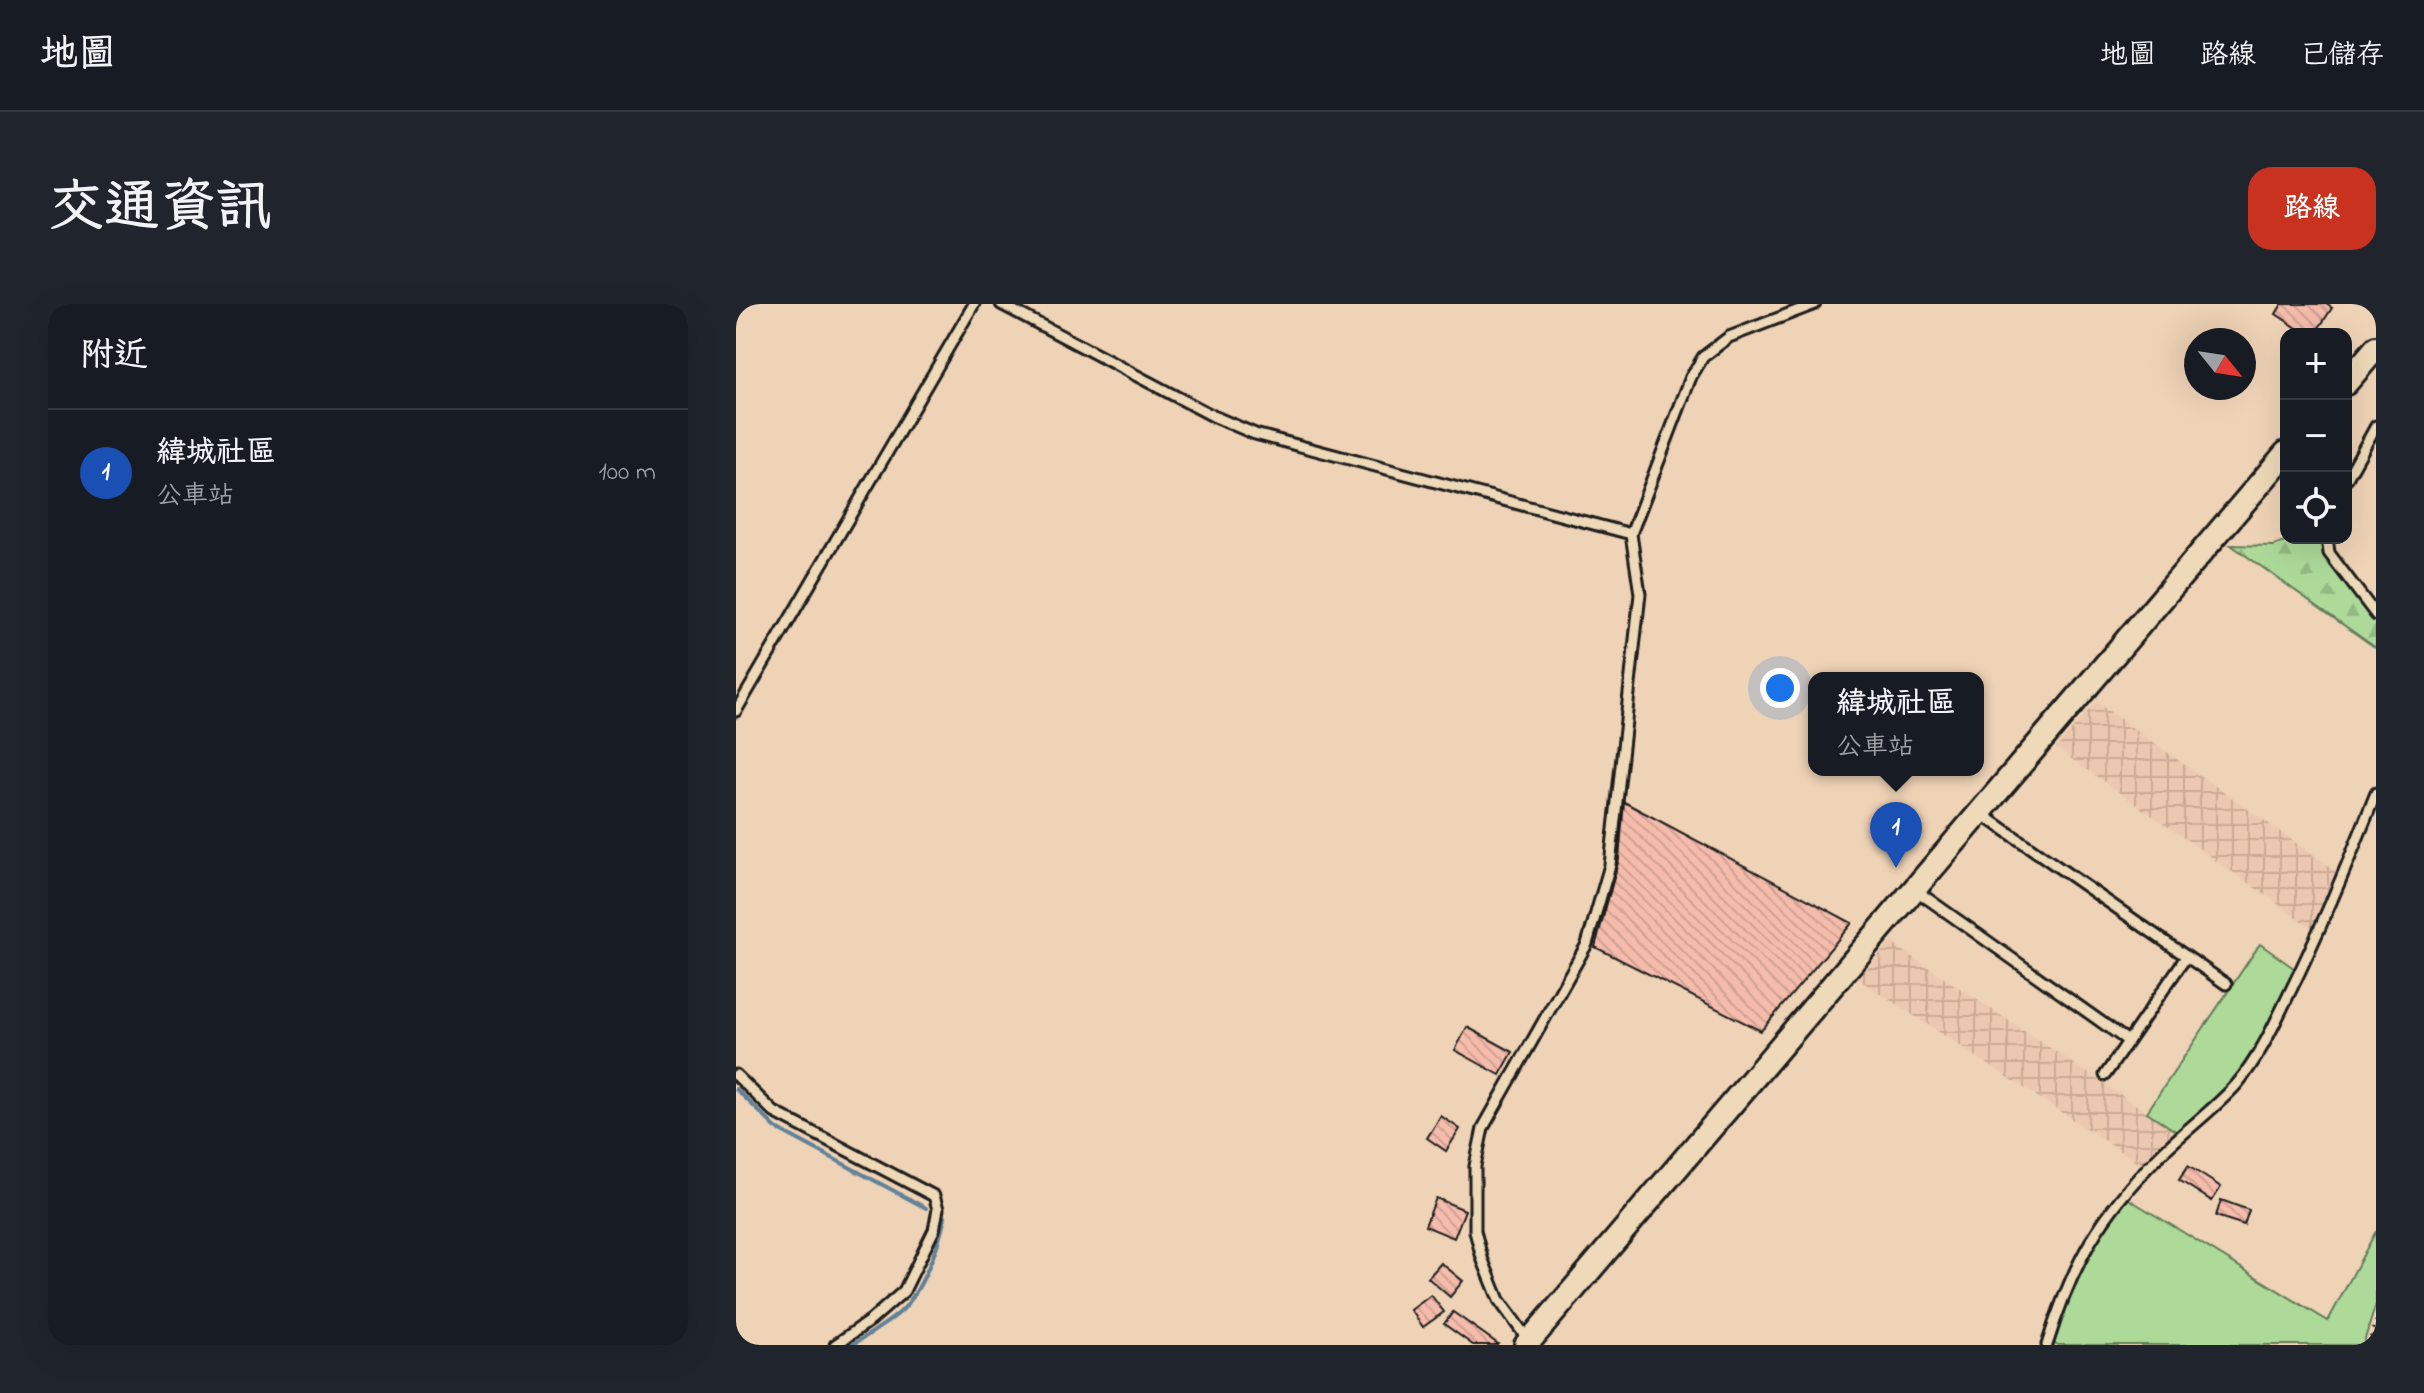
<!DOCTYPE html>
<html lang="zh-TW">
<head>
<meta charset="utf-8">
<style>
	:root { --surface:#171b24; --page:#20242c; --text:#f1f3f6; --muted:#9ea1a6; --line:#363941; --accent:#c8321e }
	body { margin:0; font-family:"Indie Flower","LXGW WenKai TC",sans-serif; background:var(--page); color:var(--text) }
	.controls { position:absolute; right:24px; top:24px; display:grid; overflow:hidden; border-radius:16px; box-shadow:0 8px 32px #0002 }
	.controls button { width:72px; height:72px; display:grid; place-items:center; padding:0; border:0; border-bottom:2px solid var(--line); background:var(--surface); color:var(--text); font:40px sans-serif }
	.compass { position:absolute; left:1448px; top:24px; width:72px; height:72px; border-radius:50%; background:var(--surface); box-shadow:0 8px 32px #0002; rotate:120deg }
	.you { position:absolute; left:1044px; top:384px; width:28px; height:28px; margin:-20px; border:6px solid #fff; border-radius:50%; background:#1a73e8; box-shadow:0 0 0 12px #1a73e833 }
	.badge { display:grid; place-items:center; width:52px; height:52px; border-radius:50%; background:var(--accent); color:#fff; font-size:26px; font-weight:700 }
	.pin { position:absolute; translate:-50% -66px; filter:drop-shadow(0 2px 4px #0008) }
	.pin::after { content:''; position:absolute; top:42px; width:28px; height:24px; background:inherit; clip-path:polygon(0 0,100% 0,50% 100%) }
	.popup { position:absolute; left:1072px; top:368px; width:176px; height:104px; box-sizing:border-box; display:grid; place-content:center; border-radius:16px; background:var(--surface); filter:drop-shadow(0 2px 6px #0005); font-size:26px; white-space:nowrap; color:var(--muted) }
	.popup b { font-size:30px; color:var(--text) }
	.popup::after { content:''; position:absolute; left:50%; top:100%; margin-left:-16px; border:16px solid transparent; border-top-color:var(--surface) }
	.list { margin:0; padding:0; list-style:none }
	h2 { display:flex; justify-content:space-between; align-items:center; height:104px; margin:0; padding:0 32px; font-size:34px }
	h2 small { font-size:26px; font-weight:400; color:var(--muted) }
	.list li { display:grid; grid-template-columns:52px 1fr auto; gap:24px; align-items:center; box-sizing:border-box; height:128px; padding:0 32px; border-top:2px solid var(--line) }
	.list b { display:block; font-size:30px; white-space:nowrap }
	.list p { margin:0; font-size:26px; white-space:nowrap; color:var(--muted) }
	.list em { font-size:26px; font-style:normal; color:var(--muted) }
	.icon { flex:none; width:44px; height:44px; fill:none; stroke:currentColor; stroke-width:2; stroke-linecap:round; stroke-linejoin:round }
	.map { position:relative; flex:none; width:1640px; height:1041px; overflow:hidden; border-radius:24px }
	header { display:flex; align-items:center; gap:48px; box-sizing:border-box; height:112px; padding:0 40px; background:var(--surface); border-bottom:2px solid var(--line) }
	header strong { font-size:38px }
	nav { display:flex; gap:44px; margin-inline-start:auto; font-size:28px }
	.intro { display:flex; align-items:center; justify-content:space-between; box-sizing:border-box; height:192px; padding:0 48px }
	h1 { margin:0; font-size:56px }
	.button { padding:20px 36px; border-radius:24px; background:var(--accent); color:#fff; font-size:28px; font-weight:700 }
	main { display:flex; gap:48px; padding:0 48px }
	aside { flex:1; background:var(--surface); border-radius:24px; box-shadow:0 8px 32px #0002 }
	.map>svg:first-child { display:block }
	.industrial { fill:url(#industrial-grid) }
	.green { fill:#adda99; stroke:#647b5a; stroke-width:2 }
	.forest { fill:url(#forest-firs); stroke:#647b5a; stroke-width:2 }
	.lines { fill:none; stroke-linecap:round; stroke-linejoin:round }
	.stream { stroke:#608199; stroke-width:4 }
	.building { fill:url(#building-back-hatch); stroke:#1c1c1c; stroke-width:2 }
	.service-casing { stroke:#1c1c1c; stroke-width:15 }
	.tertiary-casing { stroke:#1c1c1c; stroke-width:28 }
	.path { stroke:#1c1c1c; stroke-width:3; stroke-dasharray:2 6; stroke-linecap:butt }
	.service { stroke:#eed9b8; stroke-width:9 }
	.tertiary { stroke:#eed9b8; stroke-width:22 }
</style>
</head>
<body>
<header>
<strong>地圖</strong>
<nav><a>地圖</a><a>路線</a><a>已儲存</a></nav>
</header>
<div class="intro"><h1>交通資訊</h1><a class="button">路線</a></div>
<main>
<aside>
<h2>附近<small></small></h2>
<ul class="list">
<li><span class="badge" style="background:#1a4fb4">1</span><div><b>緯城社區</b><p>公車站</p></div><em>100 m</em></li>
</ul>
</aside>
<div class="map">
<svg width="1640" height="1041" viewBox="0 0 1640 1041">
	<defs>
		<pattern id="industrial-grid" width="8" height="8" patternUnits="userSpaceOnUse" patternTransform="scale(2)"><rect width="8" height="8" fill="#edc8b0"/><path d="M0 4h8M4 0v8" fill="none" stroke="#cbab97"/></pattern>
		<pattern id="forest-firs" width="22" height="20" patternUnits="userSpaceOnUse" patternTransform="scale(2)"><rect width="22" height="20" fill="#adda99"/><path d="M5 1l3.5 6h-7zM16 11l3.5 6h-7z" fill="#94ba83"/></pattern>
		<pattern id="building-back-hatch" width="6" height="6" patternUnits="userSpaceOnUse" patternTransform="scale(2)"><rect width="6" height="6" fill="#f5bcac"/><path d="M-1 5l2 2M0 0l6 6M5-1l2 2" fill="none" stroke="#d1a193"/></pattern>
	</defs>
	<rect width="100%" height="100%" fill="#efd3b6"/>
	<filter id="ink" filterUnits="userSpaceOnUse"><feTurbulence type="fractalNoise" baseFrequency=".0125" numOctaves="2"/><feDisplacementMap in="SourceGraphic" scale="16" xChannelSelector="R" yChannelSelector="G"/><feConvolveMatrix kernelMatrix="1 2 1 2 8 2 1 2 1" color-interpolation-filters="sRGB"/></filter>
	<g filter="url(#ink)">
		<g class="industrial">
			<path d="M1360,398L1600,567L1576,624L1320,444Z"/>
			<path d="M1154,638L1441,828L1407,862L1122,675Z"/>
		</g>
		<g class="green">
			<path d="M1524,640L1559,665L1524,735L1497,777L1441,828L1411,808Z"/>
			<path d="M1391,894L1592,1017L1640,927V1000L1627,1041H1322L1317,1038L1346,959Z"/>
		</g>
		<path class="forest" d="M1562,234H1587L1589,250L1640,317V344L1495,241L1537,242Z"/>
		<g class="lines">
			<g class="stream">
				<path d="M0,785L40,824L190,904"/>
				<path d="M116,1041C132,1031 149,1021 163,1009C185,990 203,941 209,913"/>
				<path d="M1640,1041V1040"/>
			</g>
		</g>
		<g class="building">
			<path d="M1546,0H1590L1596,4L1579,30H1570L1540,10Z"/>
			<path d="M888,498L1116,619L1025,727L859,643L883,555Z"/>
			<path d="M731,723L777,748L764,771L719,746Z"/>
			<path d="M705,812L724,825L710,847L691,834Z"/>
			<path d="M1452,862L1485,883L1476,897L1443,876Z"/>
			<path d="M700,894L729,906L718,934L689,922Z"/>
			<path d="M1485,896L1513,906L1508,921L1480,912Z"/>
			<path d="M705,959L727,977L714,993L692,974Z"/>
			<path d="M695,991L708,1008L687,1023L675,1006Z"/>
			<path d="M717,1008L762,1040L761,1041H737L708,1020Z"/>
		</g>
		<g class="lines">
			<g class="service-casing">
				<g id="service">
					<path d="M265,0L477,112L519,130L895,230"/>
					<path d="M1610,176L1640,122"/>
					<path d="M1591,234L1593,249L1640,311"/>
					<path d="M0,407L238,0"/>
					<path d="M1243,508L1490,680"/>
					<path d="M1178,585L1392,737"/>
					<path d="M0,771L38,808L198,892L202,905L198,926L168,987L135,1016L99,1041"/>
					<path d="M1369,771L1450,653"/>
					<path d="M793,1037L763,996L746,954L739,927V862L747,824L851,640L874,561L904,290L895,230L955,73L967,53L993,33L1079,0"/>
					<path d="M1311,1041C1336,960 1364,910 1425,850C1449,826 1478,806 1501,780C1523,754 1538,721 1553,690C1585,625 1613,557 1640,489"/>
				</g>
			</g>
			<g class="tertiary-casing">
				<g id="tertiary">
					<path d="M1610,79L1640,44"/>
					<path d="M790,1041L1550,149"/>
				</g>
			</g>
			<path class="path" d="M1632,1041L1640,1017"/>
			<use href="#service" class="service"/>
			<use href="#tertiary" class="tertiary"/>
		</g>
	</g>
</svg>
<div class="controls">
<button>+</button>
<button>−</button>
<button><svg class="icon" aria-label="locate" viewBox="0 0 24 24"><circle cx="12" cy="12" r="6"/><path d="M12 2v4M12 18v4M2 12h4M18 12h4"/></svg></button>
</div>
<svg class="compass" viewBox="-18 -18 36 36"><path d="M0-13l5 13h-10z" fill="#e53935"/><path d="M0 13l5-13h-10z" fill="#9ea1a6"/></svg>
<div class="you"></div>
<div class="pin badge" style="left:1160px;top:564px;background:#1a4fb4">1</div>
<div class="popup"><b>緯城社區</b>公車站</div>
</div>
</main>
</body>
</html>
